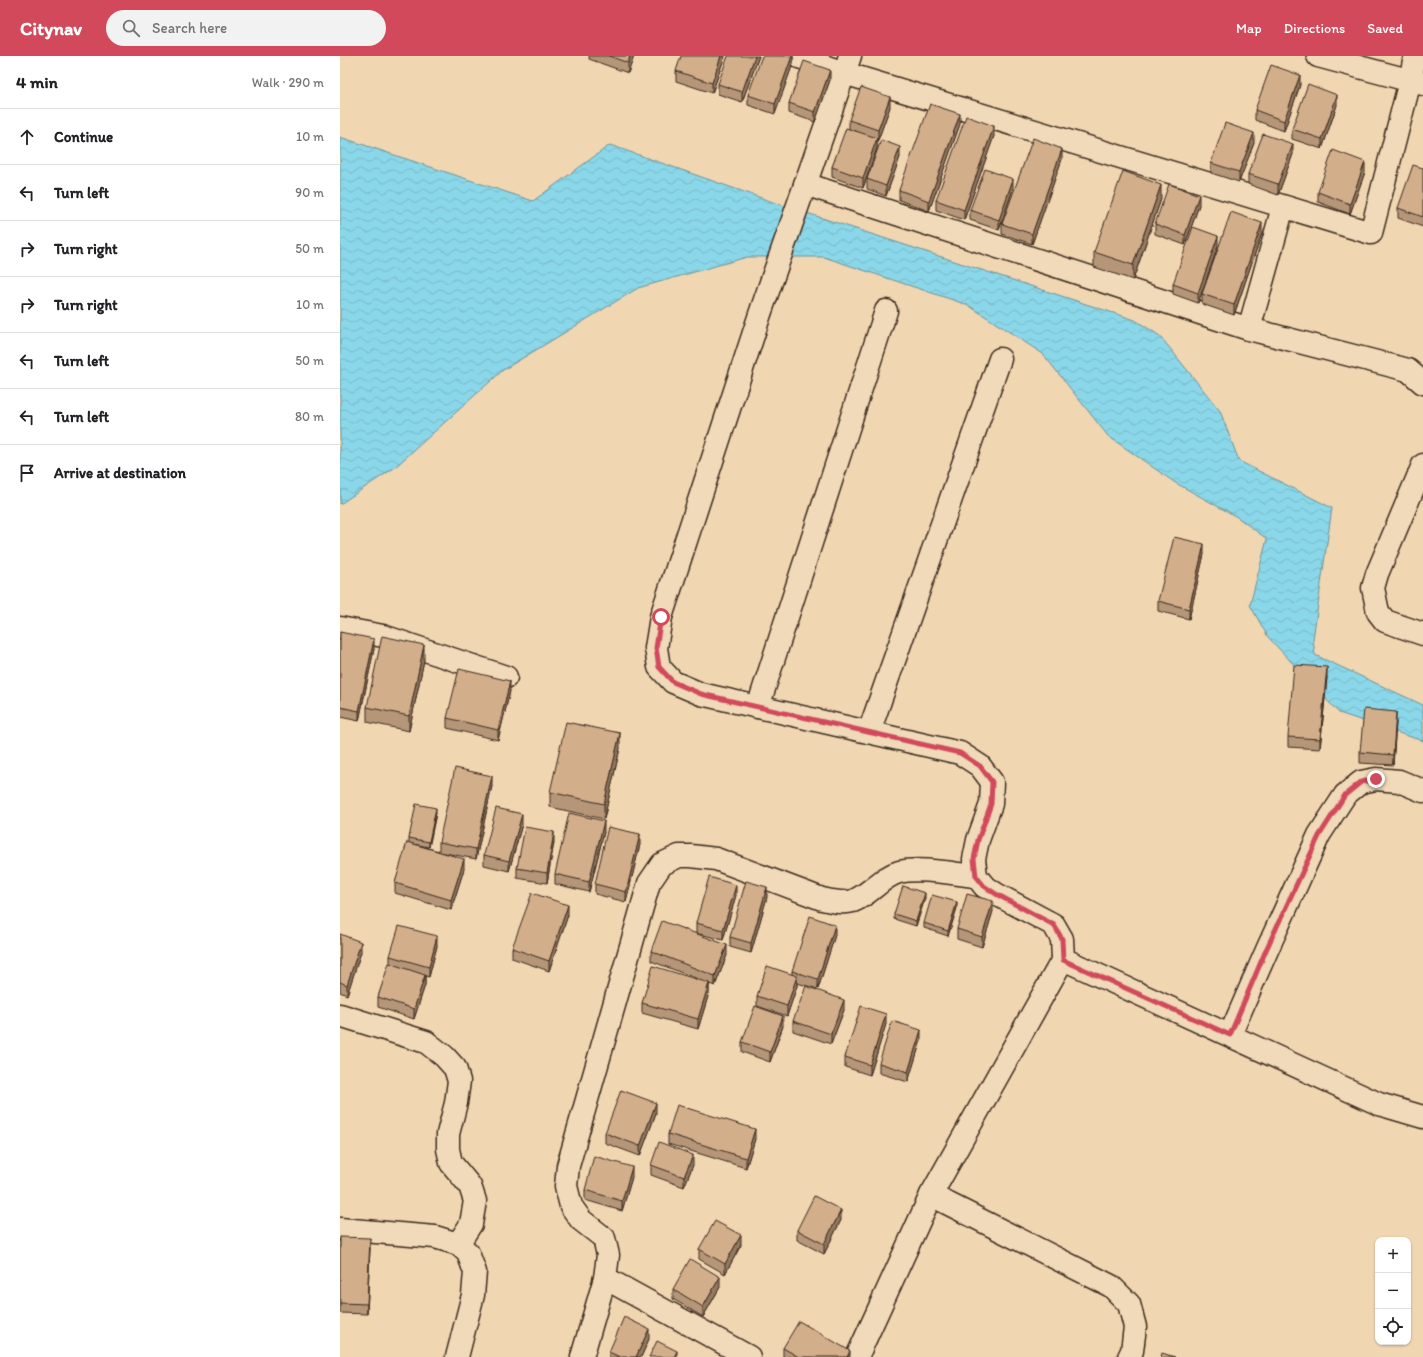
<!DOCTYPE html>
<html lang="en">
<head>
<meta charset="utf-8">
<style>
	:root { --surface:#fff; --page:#f2f2f2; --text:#202124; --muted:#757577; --line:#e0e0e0; --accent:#d1495b }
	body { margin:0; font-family:Itim,sans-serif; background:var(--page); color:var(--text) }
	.controls { position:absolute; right:12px; bottom:12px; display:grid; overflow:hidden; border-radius:8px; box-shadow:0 1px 3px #0004 }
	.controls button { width:36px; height:36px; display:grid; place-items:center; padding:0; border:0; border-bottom:1px solid var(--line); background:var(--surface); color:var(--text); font:20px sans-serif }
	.stop { position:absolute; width:12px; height:12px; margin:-9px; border:3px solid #d1495b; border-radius:50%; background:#fff }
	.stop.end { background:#d1495b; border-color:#fff; box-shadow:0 1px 4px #0008 }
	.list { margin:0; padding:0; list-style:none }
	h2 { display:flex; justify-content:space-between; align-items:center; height:52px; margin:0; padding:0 16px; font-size:17px }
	h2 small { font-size:13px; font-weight:400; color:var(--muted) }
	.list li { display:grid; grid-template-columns:26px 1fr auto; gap:12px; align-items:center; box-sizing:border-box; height:56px; padding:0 16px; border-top:1px solid var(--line) }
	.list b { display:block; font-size:15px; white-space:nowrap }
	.list em { font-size:13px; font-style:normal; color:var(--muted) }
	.icon { flex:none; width:22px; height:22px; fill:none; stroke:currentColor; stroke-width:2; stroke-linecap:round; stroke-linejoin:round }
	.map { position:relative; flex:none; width:1083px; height:1301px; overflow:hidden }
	header { display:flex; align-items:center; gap:24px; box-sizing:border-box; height:56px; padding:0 20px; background:var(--accent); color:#fff }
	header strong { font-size:19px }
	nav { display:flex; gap:22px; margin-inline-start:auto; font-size:14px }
	.search { width:280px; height:36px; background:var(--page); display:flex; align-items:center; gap:10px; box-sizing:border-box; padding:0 14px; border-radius:22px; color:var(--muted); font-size:15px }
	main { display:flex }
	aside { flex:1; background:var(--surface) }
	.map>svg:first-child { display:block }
	.water { fill:url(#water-waves); stroke:#6a9298 }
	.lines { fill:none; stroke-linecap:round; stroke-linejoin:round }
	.minor-casing { stroke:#3b2a1e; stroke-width:25 }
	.minor { stroke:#f0dab9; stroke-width:22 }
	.wall { fill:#b59678; stroke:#3b2a1e }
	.shaded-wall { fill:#937a61; stroke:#3b2a1e }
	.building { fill:#d2ae8b; stroke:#3b2a1e }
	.route { stroke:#d1495b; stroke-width:5 }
</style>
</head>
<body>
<header>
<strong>Citynav</strong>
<div class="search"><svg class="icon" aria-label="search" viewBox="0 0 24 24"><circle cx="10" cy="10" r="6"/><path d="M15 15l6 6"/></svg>Search here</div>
<nav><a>Map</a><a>Directions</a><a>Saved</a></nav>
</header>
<main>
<aside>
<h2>4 min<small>Walk · 290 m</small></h2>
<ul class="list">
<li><svg class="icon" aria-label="ahead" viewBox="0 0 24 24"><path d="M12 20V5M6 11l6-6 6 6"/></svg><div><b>Continue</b></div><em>10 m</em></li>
<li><svg class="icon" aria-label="left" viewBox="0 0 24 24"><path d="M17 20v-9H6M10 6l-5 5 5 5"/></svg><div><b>Turn left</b></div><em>90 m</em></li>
<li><svg class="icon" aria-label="right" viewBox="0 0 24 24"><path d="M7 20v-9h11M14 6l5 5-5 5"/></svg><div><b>Turn right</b></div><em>50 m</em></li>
<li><svg class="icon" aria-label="right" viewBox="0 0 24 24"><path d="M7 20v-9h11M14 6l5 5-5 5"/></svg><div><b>Turn right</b></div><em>10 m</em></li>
<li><svg class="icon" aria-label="left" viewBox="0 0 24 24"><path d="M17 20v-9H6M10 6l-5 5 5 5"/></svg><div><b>Turn left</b></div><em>50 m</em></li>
<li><svg class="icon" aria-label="left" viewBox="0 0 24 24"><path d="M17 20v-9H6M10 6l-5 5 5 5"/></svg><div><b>Turn left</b></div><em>80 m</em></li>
<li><svg class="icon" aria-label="arrive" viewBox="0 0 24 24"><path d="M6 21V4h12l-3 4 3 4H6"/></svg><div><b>Arrive at destination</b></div></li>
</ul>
</aside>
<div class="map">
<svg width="1083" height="1301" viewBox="0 0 1083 1301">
	<defs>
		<pattern id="water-waves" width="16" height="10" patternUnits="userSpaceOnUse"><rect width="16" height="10" fill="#8ad7e9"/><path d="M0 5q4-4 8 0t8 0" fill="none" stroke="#78b9c7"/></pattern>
	</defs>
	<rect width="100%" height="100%" fill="#f1d6b2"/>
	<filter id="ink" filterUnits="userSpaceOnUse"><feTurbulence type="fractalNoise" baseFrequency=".025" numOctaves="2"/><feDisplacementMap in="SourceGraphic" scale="8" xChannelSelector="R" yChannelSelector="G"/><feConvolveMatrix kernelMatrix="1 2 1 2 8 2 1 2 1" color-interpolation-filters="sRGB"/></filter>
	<g filter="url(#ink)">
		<path class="water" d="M0,81L193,145L270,89L430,145L795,264L820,280L880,355L899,405L992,452L973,583L975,599L1083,649V685L999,657L928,581L910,549L927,483L897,461L834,426L768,380L703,298L628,249L484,201H407L298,232L163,314L54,412L0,448Z"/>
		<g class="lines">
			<g class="minor-casing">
				<g id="minor">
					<path d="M456,0L504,17L1031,177L1070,25L1075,0"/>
					<path d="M510,0L420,258L321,561L316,592L319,611L333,626L361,638L620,697L640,710L652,726L651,748L638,784L634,803L636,820L644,830L656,838L714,869L722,883L723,903L591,1139L517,1301"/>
					<path d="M978,0L1083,28"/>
					<path d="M465,128L909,273L943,151"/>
					<path d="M909,273L1068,314L1083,327"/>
					<path d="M1083,409L1037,518L1033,532L1038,556L1045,565L1083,578"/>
					<path d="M0,572L43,580L166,621"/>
					<path d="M418,651L546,255"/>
					<path d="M529,676L660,303"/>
					<path d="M723,903L1039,1048L1083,1061"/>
					<path d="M0,959L86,986L104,1000L115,1012L119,1025L116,1047L108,1078V1093L111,1107L130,1130L135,1145L131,1168L118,1188"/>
					<path d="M890,979L927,894L979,779L1005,739L1021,726L1036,723L1059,725L1083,735"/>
					<path d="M591,1139L771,1230L789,1248L795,1271L792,1295L789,1301"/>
					<path d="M0,1173L95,1181L118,1188L128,1197L135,1216L133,1239L117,1301"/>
					<path d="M265,1222L409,1301"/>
					<path d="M242,1301L265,1222L268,1199L264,1182L241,1164L231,1150L226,1130L228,1110L309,827L322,808L339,800H351L376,803L482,843C492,845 503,848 513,845C531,838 541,821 559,816C581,811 614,818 636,820"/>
				</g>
			</g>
			<use href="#minor" class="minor"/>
		</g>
		<g class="wall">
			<path d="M249,0H294L288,17L249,3Z"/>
			<path d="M385,0L372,37L336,25V15Z"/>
			<path d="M419,0L402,46L378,38V28Z"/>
			<path d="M453,0V7L435,58L408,49V39Z"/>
			<path d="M490,24L475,66L449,57V47Z"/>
			<path d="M960,29L944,75L915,64V54Z"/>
			<path d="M997,49L982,93L952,83V73Z"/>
			<path d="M550,51L538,84H537V92L523,132L492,121V111L509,73V64Z"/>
			<path d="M620,68L589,155L559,144V134Z"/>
			<path d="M654,80L624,164L596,154V144Z"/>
			<path d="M914,87L899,126L871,117V107Z"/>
			<path d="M953,98L938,139L908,128V118Z"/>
			<path d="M560,101L546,140L527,133V123Z"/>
			<path d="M722,103L692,188L662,178V168Z"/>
			<path d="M1083,112V171L1058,162V152Z"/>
			<path d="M1025,116L1010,158L978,146V136Z"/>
			<path d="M673,133L659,174L630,164V154Z"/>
			<path d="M821,143L793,224L754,211V196Z"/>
			<path d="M859,149L845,189L815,178V168Z"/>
			<path d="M922,177L894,259L862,248V238Z"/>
			<path d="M878,190L858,247L833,238V228Z"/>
			<path d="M864,498L849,563L818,555V545Z"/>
			<path d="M0,576L34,593L19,665L0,661Z"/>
			<path d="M84,604L69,675L27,666V651Z"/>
			<path d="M987,621L980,693L948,691V681Z"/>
			<path d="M170,635L158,684L107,672V662Z"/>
			<path d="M1056,666L1053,709L1020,707V696Z"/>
			<path d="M280,692L264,763L210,751V736Z"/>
			<path d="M152,730L136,803L100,796L124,813L111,854L55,837V827L69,787V782L96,757L89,791L73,788L99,795V786Z"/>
			<path d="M182,768L169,815L144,809V799Z"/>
			<path d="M264,776L249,836L215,828V818Z"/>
			<path d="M214,786L207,827L177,822V812Z"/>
			<path d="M300,788L286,846L255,838V828Z"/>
			<path d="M396,839L383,884L356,877V867Z"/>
			<path d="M427,841L411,897L390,891V881Z"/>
			<path d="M585,842L576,870L554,863V858Z"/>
			<path d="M617,852L608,880L584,872V867Z"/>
			<path d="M653,855L642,891L617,883V873Z"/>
			<path d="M228,859L209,915L172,902V892Z"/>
			<path d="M0,878L21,896L7,939L0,936Z"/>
			<path d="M495,879L478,933L457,927V930L447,960L417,950V940L452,918V915Z"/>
			<path d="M97,890L89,921L85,920V929L74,963L38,951V941L50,908V900Z"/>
			<path d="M311,895L387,899L375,930L369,928V937L358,973L302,957V947L358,923L311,905Z"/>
			<path d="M504,954L491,988L453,975V965Z"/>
			<path d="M546,968L530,1019L505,1011V1001Z"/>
			<path d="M443,970L430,1006L402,996V986Z"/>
			<path d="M581,984L568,1026L539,1017V1007Z"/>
			<path d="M316,1057L300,1100L265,1087V1077Z"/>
			<path d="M328,1078L415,1083L406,1112L328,1088Z"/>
			<path d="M311,1109H353L344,1131L311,1119Z"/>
			<path d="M292,1121L282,1155L245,1144V1134Z"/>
			<path d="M501,1164L484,1198L457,1184V1174Z"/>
			<path d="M0,1181L30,1192L27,1258L0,1257Z"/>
			<path d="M401,1189L385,1218L359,1203V1193Z"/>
			<path d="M380,1231L363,1261L333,1243V1233Z"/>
			<path d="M309,1283L301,1301H269V1296Z"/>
			<path d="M443,1292L510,1301H443Z"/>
		</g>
		<g class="shaded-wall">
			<path d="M290,0H294L288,17V7Z"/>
			<path d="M381,0H385L372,37V27Z"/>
			<path d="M415,0H419L402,46V36Z"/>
			<path d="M452,0H453V7L435,58V48Z"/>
			<path d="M490,14V24L475,66V56Z"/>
			<path d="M960,19V29L944,75V65Z"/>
			<path d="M997,39V49L982,93V83Z"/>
			<path d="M550,41V51L538,84V74Z"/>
			<path d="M620,58V68L589,155V145Z"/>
			<path d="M654,70V80L624,164V154Z"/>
			<path d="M914,77V87L899,126V116Z"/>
			<path d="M537,82V92L523,132V122Z"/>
			<path d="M953,88V98L938,139V128Z"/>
			<path d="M560,91V101L546,140V130Z"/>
			<path d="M722,93V103L692,188V178Z"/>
			<path d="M1025,106V116L1010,158V148Z"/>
			<path d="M673,123V133L659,174V164Z"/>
			<path d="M821,129V143L793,224V209Z"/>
			<path d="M859,139V149L845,189V179Z"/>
			<path d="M922,167V177L894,259V249Z"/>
			<path d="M878,180V190L858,247V237Z"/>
			<path d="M864,488V498L849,563V553Z"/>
			<path d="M34,583V593L19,665V655Z"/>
			<path d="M84,589V604L69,675V660Z"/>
			<path d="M987,611V621L980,693V683Z"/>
			<path d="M170,625V635L158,684V674Z"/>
			<path d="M1056,656V666L1053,709V699Z"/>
			<path d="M280,677V692L264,763V748Z"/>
			<path d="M152,720V730L136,803V793Z"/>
			<path d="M96,752V757L89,791V786Z"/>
			<path d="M182,758V768L169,815V805Z"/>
			<path d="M264,765V776L249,836V826Z"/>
			<path d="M214,776V786L207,827V817Z"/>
			<path d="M300,778V788L286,846V836Z"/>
			<path d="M124,803V813L111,854V844Z"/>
			<path d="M396,829V839L383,884V874Z"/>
			<path d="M427,831V841L411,897V887Z"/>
			<path d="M585,837V842L576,870V865Z"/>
			<path d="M653,845V855L642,891V881Z"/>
			<path d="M617,846V852L608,880V875Z"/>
			<path d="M228,849V859L209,915V905Z"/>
			<path d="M495,869V879L478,933V923Z"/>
			<path d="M97,880V890L89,921V911Z"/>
			<path d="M21,886V896L7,939V929Z"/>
			<path d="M387,889V899L375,930V920Z"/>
			<path d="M85,919V929L74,963V953Z"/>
			<path d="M457,920V930L447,960V950Z"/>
			<path d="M369,927V937L358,973V963Z"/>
			<path d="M504,944V954L491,988V978Z"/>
			<path d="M546,958V968L530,1019V1009Z"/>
			<path d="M443,960V970L430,1006V996Z"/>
			<path d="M581,974V984L568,1026V1016Z"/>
			<path d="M316,1047V1057L300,1100V1090Z"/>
			<path d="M415,1073V1083L406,1112V1102Z"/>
			<path d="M353,1099V1109L344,1131V1121Z"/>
			<path d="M292,1111V1121L282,1155V1145Z"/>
			<path d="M501,1154V1164L484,1198V1188Z"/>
			<path d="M401,1179V1189L385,1218V1208Z"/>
			<path d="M30,1182V1192L27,1258V1248Z"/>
			<path d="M380,1221V1231L363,1261V1251Z"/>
			<path d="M309,1273V1283L301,1301H296Z"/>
			<path d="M337,1295V1300L336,1301H334Z"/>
			<path d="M510,1295V1301H507Z"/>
		</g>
		<g class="building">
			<path d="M269,0H290L288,7Z"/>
			<path d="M341,0H381L372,27L336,15Z"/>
			<path d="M388,0H415L402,36L378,28Z"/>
			<path d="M422,0H452L435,48L408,39Z"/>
			<path d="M464,5L490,14L475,56L449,47Z"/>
			<path d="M931,9L960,19L944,65L915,54Z"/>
			<path d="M968,28L997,39L982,83L952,73Z"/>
			<path d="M521,31L550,41L538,74L509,64Z"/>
			<path d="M590,48L620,58L589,145L559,134Z"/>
			<path d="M626,60L654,70L624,154L596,144Z"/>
			<path d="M885,67L914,77L899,116L871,107Z"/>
			<path d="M506,72L537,82L523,122L492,111Z"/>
			<path d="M923,78L953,88L938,128L908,118Z"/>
			<path d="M693,82L722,93L692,178L662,168Z"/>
			<path d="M541,84L560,91L546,130L527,123Z"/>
			<path d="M993,94L1025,106L1010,148L978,136Z"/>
			<path d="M1073,109L1083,112V161L1058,152Z"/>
			<path d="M645,113L673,123L659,164L630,154Z"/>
			<path d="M783,115L821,129L793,209L754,196Z"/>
			<path d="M829,128L859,139L845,179L815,168Z"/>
			<path d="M891,156L922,167L894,249L862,238Z"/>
			<path d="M853,171L878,180L858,237L833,228Z"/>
			<path d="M834,481L864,488L849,553L818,545Z"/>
			<path d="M0,576L34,583L19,655L0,651Z"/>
			<path d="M42,580L84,589L69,660L27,651Z"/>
			<path d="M954,609L987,611L980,683L948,681Z"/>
			<path d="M119,613L170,625L158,674L107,662Z"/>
			<path d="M1024,653L1056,656L1053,699L1020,696Z"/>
			<path d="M226,666L280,677L264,748L210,736Z"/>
			<path d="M115,712L152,720L136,793L99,786Z"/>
			<path d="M76,748L96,752L89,786L69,782Z"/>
			<path d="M156,752L182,758L169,805L144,799Z"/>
			<path d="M229,757L264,765L249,826L215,818Z"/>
			<path d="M185,771L214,776L207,817L177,812Z"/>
			<path d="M268,771L300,778L286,836L255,828Z"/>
			<path d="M67,786L124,803L111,844L55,827Z"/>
			<path d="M369,821L396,829L383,874L356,867Z"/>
			<path d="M406,825L427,831L411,887L390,881Z"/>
			<path d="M563,830L585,837L576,865L554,858Z"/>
			<path d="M192,837L228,849L209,905L172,892Z"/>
			<path d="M627,838L653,845L642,881L617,873Z"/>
			<path d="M592,839L617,846L608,875L584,867Z"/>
			<path d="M470,860L495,869L478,923L452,915Z"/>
			<path d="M322,865L387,889L375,920L311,895Z"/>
			<path d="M59,870L97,880L89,911L50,900Z"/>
			<path d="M0,878L21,886L7,929L0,926Z"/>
			<path d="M49,907L85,919L74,953L38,941Z"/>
			<path d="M313,910L369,927L358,963L302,947Z"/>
			<path d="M427,910L457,920L447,950L417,940Z"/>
			<path d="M466,930L504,944L491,978L453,965Z"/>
			<path d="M415,950L443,960L430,996L402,986Z"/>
			<path d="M521,950L546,958L530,1009L505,1001Z"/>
			<path d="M552,965L581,974L568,1016L539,1007Z"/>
			<path d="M281,1034L316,1047L300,1090L265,1077Z"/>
			<path d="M337,1049L415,1073L406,1102L328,1078Z"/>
			<path d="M319,1086L353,1099L344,1121L311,1109Z"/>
			<path d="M254,1100L292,1111L282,1145L245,1134Z"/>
			<path d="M474,1140L501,1154L484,1188L457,1174Z"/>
			<path d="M375,1165L401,1179L385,1208L359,1193Z"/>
			<path d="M0,1181L30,1182L27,1248L0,1247Z"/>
			<path d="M350,1203L380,1221L363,1251L333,1233Z"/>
			<path d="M284,1261L309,1273L296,1301H280L269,1296Z"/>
			<path d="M459,1265L510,1295L507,1301H459L443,1292Z"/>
			<path d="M317,1285L337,1295L334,1301H309Z"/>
			<path d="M822,1297L835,1301H821Z"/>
		</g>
	</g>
	<g class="lines" filter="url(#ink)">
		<path class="route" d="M321,561L316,592L319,611L333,626L361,638L620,697L640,710L652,726L651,748L638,784L634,803L636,820L644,830L656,838L714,869L722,883L723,904L890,979L926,894L979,780L1005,739L1021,726L1036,723"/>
	</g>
</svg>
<div class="controls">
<button>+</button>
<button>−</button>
<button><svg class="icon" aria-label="locate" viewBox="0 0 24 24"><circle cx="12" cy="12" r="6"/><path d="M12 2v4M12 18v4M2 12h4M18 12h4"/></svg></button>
</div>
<div class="stop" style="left:321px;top:561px"></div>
<div class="stop end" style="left:1036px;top:723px"></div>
</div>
</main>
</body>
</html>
